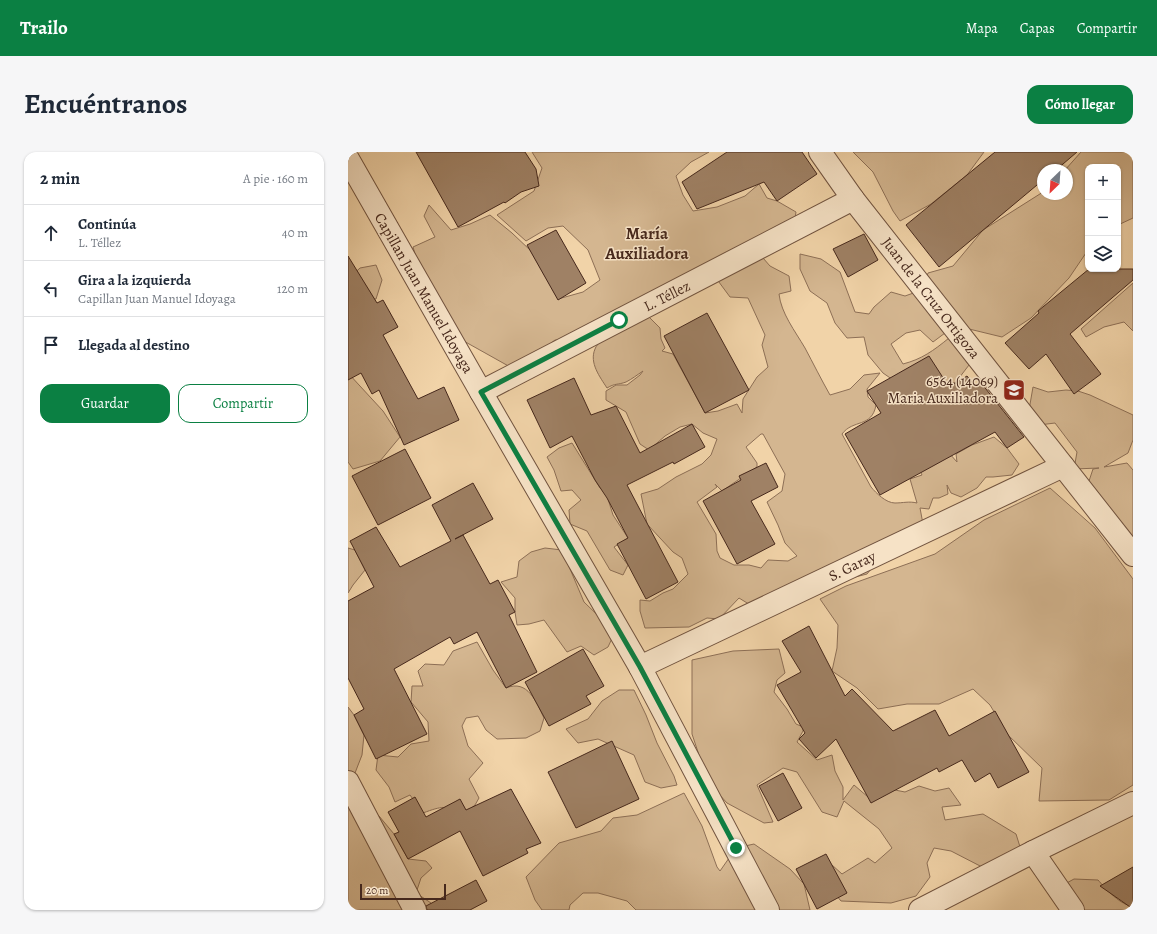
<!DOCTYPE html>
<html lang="es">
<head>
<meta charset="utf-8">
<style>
	:root { --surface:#fff; --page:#f6f6f7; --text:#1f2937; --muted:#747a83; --line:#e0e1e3; --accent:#0b8043 }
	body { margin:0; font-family:Alegreya,serif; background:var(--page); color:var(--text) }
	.controls { position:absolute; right:12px; top:12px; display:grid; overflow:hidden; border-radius:8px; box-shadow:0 1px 3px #0004 }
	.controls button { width:36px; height:36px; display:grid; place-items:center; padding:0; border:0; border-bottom:1px solid var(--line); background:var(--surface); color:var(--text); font:20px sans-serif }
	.compass { position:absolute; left:689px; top:12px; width:36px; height:36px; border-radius:50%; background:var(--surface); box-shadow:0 1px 3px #0004; rotate:205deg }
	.scale { position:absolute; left:12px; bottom:10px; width:86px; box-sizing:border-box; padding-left:4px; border:2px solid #46281c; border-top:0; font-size:11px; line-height:14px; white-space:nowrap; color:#46281c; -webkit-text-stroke:3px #f6e2c6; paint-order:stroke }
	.stop { position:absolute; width:12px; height:12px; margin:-9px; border:3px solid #0b8043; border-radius:50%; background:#fff }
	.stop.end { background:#0b8043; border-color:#fff; box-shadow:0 1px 4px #0008 }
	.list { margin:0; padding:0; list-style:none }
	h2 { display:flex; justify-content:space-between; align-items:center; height:52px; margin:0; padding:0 16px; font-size:17px }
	h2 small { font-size:13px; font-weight:400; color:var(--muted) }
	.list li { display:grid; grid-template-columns:26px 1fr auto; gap:12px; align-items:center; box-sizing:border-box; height:56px; padding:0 16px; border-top:1px solid var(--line) }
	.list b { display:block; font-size:15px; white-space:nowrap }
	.list p { margin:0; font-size:13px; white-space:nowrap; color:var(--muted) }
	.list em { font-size:13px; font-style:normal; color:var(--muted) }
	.actions { display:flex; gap:8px; padding:12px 16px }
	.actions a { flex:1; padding:9px 0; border:1px solid var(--accent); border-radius:12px; text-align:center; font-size:14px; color:var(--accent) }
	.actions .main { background:var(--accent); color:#fff }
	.icon { flex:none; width:22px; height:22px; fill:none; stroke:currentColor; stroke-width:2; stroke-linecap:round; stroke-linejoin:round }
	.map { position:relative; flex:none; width:785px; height:758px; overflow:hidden; border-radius:12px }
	header { display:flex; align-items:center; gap:24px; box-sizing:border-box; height:56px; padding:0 20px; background:var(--accent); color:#fff }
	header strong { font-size:19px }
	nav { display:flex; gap:22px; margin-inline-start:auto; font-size:14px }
	.intro { display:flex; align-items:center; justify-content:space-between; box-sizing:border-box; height:96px; padding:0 24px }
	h1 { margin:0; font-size:28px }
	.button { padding:10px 18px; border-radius:12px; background:var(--accent); color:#fff; font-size:14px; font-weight:700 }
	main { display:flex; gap:24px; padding:0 24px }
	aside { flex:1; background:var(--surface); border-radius:12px; box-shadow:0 1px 3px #0004 }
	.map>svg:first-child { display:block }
	.green { fill:#d4b690; stroke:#8d6f56; fill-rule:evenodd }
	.building { fill:#9f8165; stroke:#46281c }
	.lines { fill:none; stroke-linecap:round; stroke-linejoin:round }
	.minor-casing { stroke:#71533f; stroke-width:24 }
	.minor { stroke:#f6e2c6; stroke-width:22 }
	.route { stroke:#0b8043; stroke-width:5 }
	.labels { text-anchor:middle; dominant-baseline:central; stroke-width:3; stroke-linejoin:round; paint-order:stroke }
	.street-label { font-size:15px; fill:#46281c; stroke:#f6e2c6 }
	.poi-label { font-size:15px; fill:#46281c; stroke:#f6e2c6; text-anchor:end }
	.quarter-label { font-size:17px; font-weight:bold; fill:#46281c; stroke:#f6e2c6 }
</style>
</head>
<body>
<header>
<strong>Trailo</strong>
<nav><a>Mapa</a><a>Capas</a><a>Compartir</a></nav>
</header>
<div class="intro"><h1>Encuéntranos</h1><a class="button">Cómo llegar</a></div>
<main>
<aside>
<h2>2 min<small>A pie · 160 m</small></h2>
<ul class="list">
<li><svg class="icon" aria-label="ahead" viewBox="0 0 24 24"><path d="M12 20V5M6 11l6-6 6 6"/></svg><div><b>Continúa</b><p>L. Téllez</p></div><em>40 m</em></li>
<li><svg class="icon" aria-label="left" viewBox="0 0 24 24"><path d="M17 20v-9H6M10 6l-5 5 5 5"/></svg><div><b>Gira a la izquierda</b><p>Capillan Juan Manuel Idoyaga</p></div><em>120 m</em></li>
<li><svg class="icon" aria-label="arrive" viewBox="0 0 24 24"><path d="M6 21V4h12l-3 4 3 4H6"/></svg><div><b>Llegada al destino</b></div></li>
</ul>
<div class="actions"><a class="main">Guardar</a><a>Compartir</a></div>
</aside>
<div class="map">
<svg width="785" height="758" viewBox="0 0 785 758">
	<rect width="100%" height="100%" fill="#f1d3a8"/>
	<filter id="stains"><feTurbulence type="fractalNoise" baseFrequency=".005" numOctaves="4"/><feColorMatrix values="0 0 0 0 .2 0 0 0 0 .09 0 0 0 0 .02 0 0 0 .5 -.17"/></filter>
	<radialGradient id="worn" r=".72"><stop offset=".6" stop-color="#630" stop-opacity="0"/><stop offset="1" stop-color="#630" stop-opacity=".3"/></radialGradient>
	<g class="green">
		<path d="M184,0H361L343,10L328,24L335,43L345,59L369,55L397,44L411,32L419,46L429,49L448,60L446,72L415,106L422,114L441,124L443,139L431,142C433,161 447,179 457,196C465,211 473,227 482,243L502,237L516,223L532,221L519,237L520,245L528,253C524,276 505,267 494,282L523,335C528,341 538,351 547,351C555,351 561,349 569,351L562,327L574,323L566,307L594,293L609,310L608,302L624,293L646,285L659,296L671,312L664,323L645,325H638L629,336L613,345L603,341L599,333L600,342L591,346H585L581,357L572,356L575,372L528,411L519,422L472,434L459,448L451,443L404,454L391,446L371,467L359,466L341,475L297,476L292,459V448L302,449L315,441L325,437L340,422L334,406L325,400L299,372L293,342L310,337L328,325L354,312L363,303L369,287L355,281L344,272L332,275L317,284L301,298L292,292L278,260L258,248V239L268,233H279L292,223L295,219C289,223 284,227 278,230C270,233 267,231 259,236C252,225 241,211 247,197C249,191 258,185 262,180L232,189L207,188L189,202L164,216L105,183L71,116L65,95L87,85L76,64L81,53L103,78L122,72L142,63L164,81L183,99L210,147L235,140L252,128L240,98L215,74L200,76L178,89L149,63L186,39L194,16ZM365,122L382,145L400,146L417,183L414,193L420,215L409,225L395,247L394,261L389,252L370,259L357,261L325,202L314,199L317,196L313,187L312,176L300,164ZM413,282H415L437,322L434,339L419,350L430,373L437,391L449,404L440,409L420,408L413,416L401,413H386L372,406L369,399L368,382L349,350L369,335L367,332L374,339L409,315V311L398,295Z"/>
		<path d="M505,0H636L619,23L583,52L552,69L545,59L525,20Z"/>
		<path d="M733,0H785V66L770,73V15H740V98L721,126L683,166L654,185L617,176L575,136L580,121L605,114L635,78L695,40V42H719V18H717Z"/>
		<path d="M452,102L473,107L492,120L507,160L521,162L526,155L543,140L557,144L571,139L597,181L585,190L572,178L558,181L543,192L555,212C574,207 585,199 601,186L621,213L608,230L586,237L548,230L535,221L520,203L516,185L499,186L487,171L479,151L462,139L452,117Z"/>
		<path d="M28,113L34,128L28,147L0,149V127L12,116Z"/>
		<path d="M785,131V179L776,170L756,175L738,185L733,177Z"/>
		<path d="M0,221L35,259L52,285L32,309L5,317L0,310Z"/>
		<path d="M685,235L700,240L718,238L730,239L742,243L785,263V288L780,301L756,315L779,311L785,318V403L737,341L745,317L751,316L726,317L729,300L707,271L691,273L681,258Z"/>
		<path d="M224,291L252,336L264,342L260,347L265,363L280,386L266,395L280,413L275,423L262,418L239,379L222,372L221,358L233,348L224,338L213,339L206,318L199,305L211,296Z"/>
		<path d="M702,336L747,376L785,427V633L761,648L691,649L694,616L660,583L642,553L625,537L591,552H559L530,557L509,536L484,519L489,496L490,473L472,447L498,434L587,402L636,368Z"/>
		<path d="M0,396L7,398L17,418L5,433L0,441Z"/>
		<path d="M197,396L214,398L236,450L267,480L260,495L246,503L233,494L219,500L196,468L181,472L169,473L167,460V446L153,430L169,425L171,409L183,400Z"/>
		<path d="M129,490L145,518L158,536C180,527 188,550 196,566L192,579L178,586L149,587L138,578L130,564L118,566L114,574L120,594L135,611L121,627L131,646L127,653L116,662C98,653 94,654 75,661L62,643L47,650L41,635L28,618L30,603L50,605L63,592L81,589L80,570L63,550L64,534H75L70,519L77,512L96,513L105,499Z"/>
		<path d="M431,497L437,521L429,528L426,540L439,557L448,572L455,575V579L449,590L469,608L484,603L487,619L495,635V648L506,633L520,645L537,636L557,640L571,634L587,639L601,636L613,653L594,655L597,668L635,662L668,682L673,698L636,716L603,699L586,696L579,711L582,725L568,744L543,751L493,749L483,737L484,713L494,722L520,706L527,711L544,696L531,677L496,649L489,665L474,660L449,620L435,616L409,633L425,670L416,671L379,651L360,630L344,582V508L385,499Z"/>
		<path d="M271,538H286L298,563L309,591L326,624L329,633L313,636L297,630L286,603L250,587L230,591L218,577L240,567L254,549Z"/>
		<path d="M0,555L6,563L16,583L14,603L7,621L4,638L18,665L31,664L46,682L60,707L78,709L84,716L73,726L68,741L83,751L87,758H0Z"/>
		<path d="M336,641L354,674L369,715L372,719L388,696L406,692L442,717L456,732L462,758H288L279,749L250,741H235L222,753L221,758H194L187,748L178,725L211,691L253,679L265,666L289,663Z"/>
		<path d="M726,727L750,728C758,737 773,754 785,754V758H727L715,733Z"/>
	</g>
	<g class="building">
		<path d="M68,0H177L188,17L191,34L173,40L157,51L156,50L110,75Z"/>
		<path d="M379,0H454L469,22L429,49L416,30L349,57L334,30Z"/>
		<path d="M647,0H729L708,18H695V28L591,115L558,73Z"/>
		<path d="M208,78L238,131L210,148L179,93Z"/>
		<path d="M516,82L530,108L500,125L485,97Z"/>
		<path d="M0,104L29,151L35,148L50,175L35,183L70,247L96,235L111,268L56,293L31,238L24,242L13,221L0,228Z"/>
		<path d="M741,117H785V128L722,182L753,222L726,242L698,202L681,217L657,191L691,161L690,159Z"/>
		<path d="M359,161L401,238L357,261L316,184Z"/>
		<path d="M581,204L601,235L619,224L628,235L634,232L676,285L659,296L647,280L532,343L497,282L533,261L519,239Z"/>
		<path d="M226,226L243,263L268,254L292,301L344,272L357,295L326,312L325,310L279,333L330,430L298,447L269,392L280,386L259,346L247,328L224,284L202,296L179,248Z"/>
		<path d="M57,297L83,346L30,373L4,324Z"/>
		<path d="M418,311L430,335L403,349L427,392L389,412L355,349L393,328L391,324Z"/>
		<path d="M125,331L145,367L107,387L115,383L142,432L150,428L167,460L161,463L189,520L158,536L129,480L106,492L102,485L46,517L79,582L28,607L6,563L16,557L0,526V449L26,435L2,389L28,375L52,415L103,389L84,353Z"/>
		<path d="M461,474L497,544L504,537L545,579L587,558L601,584L647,559L681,620L650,636L642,621L627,630L614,608L591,620L589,616L523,651L488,587L468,606L451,587L457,581L429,533L453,520L434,489Z"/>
		<path d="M235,497L256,534L238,544L243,552L201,574L177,530Z"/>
		<path d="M264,589L291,647L228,676L200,620Z"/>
		<path d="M435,621L454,656L430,669L411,634Z"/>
		<path d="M163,637L193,691L178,697L180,701L135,724L112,679L60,707L46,682L51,680L40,660L67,645L78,665L112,647L118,658Z"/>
		<path d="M478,702L499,741L469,757L448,717Z"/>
		<path d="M785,715V757L752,734Z"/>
		<path d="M128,728L139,749L122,758H79L78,754Z"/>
	</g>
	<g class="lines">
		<g class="minor-casing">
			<g id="minor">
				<path d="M472,0L505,47L785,403"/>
				<path d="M0,7L133,240L292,515L420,758"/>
				<path d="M133,240L505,47"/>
				<path d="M292,515L715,314"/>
				<path d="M0,630L67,758"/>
				<path d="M685,700L725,758"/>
				<path d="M572,758L685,700L785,651"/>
			</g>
		</g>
		<use href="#minor" class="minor"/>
	</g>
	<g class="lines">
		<path class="route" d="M271,168L133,240L292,515L388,696"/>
	</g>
	<defs>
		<g id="school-square" transform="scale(1.15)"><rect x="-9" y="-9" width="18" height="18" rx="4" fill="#8f2418" stroke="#f6e2c6"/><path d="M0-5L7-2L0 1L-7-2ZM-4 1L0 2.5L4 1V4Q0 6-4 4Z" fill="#fff"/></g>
	</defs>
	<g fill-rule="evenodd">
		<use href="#school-square" x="666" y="238"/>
	</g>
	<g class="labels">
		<g class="street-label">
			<text transform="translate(76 141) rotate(60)">Capillan Juan Manuel Idoyaga</text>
			<text transform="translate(319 144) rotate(-27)">L. Téllez</text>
			<text transform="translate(583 146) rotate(52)">Juan de la Cruz Ortigoza</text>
			<text transform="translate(504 414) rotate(-26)">S. Garay</text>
		</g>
		<g class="poi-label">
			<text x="650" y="229">6564 (14069)<tspan x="650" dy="17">Maria Auxiliadora</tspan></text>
		</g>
		<g class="quarter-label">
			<text x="299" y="81">María<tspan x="299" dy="20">Auxiliadora</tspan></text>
		</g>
	</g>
	<rect width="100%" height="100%" filter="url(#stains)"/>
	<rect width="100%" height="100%" fill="url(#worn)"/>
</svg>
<div class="controls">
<button>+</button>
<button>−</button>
<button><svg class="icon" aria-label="layers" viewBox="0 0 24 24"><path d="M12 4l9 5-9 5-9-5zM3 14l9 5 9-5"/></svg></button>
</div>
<svg class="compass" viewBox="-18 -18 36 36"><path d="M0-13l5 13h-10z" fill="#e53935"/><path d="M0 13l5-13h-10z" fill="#747a83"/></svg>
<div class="scale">20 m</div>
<div class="stop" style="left:271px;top:168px"></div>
<div class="stop end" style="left:388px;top:696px"></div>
</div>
</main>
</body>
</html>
